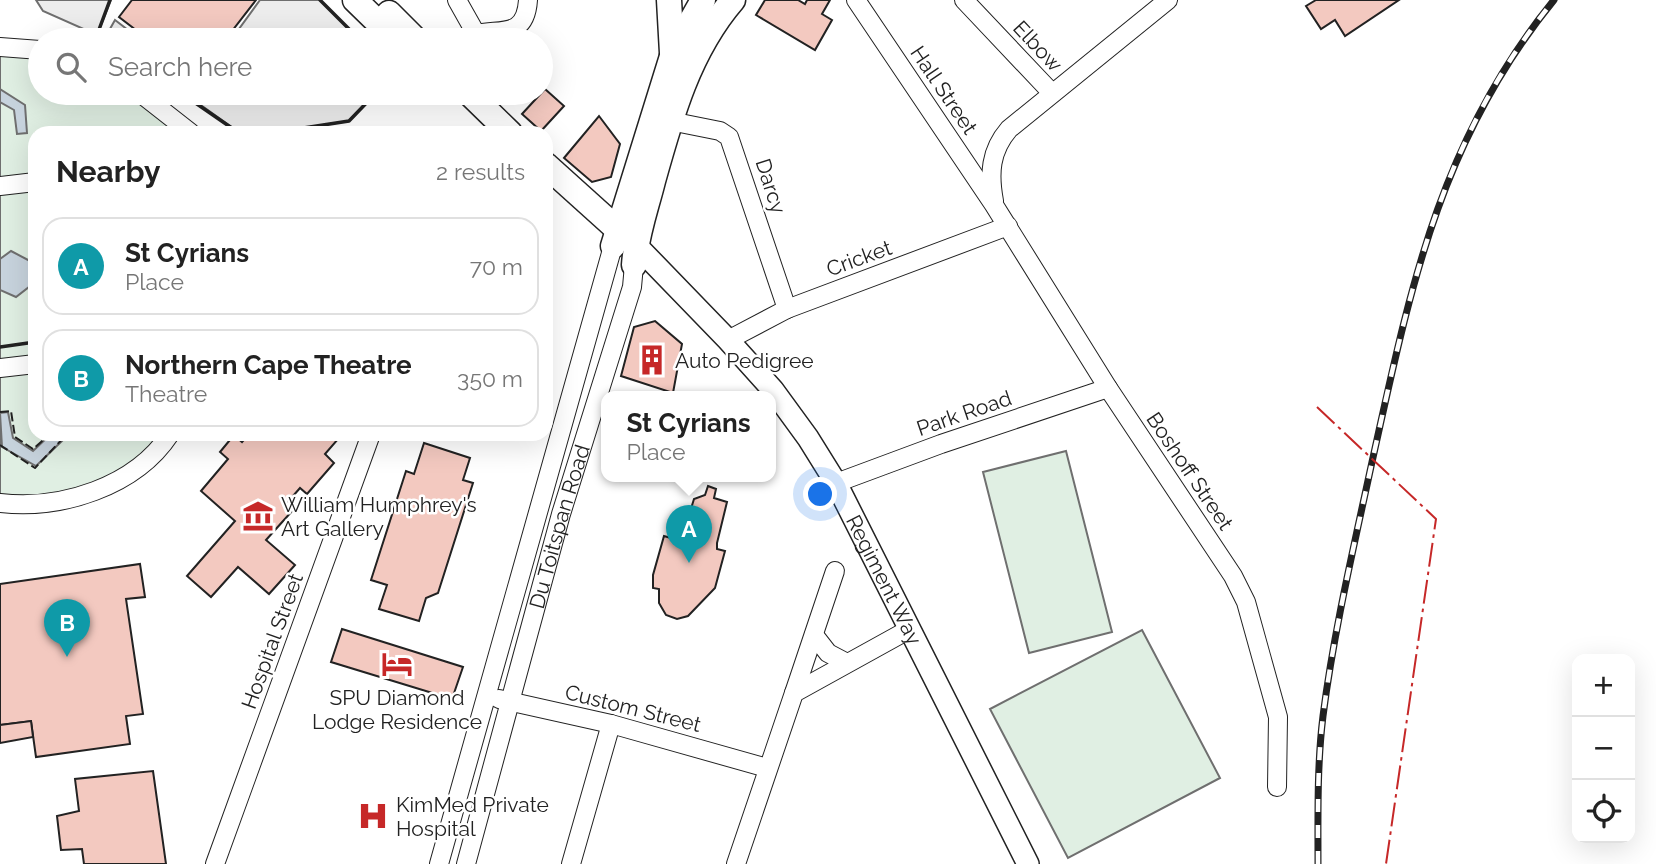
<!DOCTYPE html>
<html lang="en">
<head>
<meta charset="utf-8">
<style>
	:root { --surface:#fff; --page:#f6f6f6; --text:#222; --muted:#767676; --line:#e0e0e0; --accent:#c62828 }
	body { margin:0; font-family:Raleway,sans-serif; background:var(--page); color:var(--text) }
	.controls { position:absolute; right:21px; bottom:21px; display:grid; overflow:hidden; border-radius:14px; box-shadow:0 7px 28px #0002 }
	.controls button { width:63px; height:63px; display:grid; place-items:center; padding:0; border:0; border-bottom:2px solid var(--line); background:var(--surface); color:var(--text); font:35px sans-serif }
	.you { position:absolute; left:821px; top:495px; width:24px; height:24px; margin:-18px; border:5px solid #fff; border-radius:50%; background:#1a73e8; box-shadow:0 0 0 10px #1a73e833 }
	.badge { display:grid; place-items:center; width:46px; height:46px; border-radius:50%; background:var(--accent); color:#fff; font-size:23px; font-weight:700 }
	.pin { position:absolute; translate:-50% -58px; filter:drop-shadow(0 2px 4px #0008) }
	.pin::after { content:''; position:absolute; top:37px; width:24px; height:21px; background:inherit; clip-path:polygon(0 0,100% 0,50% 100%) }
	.popup { position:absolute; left:601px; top:391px; width:175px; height:91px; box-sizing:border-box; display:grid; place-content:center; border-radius:14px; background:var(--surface); filter:drop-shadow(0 2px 5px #0005); font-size:23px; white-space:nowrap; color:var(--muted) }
	.popup b { font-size:26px; color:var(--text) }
	.popup::after { content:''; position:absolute; left:50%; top:100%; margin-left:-14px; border:14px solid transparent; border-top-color:var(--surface) }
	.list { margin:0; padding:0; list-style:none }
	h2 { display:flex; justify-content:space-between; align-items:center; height:91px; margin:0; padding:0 28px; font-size:30px }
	h2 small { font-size:23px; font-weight:400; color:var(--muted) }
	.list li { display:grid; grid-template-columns:46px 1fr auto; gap:21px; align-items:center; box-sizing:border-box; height:98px; margin:0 14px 14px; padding:0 14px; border:2px solid var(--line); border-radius:21px }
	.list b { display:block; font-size:26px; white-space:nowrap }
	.list p { margin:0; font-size:23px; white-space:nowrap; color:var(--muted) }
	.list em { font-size:23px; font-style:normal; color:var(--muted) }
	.icon { flex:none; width:38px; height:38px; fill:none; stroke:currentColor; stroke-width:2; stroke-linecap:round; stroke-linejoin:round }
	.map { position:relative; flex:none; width:1656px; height:864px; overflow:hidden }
	.search { position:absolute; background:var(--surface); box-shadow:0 7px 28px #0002; left:28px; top:28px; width:525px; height:77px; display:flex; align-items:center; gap:18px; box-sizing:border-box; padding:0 24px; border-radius:38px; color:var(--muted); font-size:26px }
	.panel { position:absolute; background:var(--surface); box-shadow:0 7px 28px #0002; left:28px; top:126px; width:525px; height:315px; border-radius:21px }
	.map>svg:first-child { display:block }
	.green { fill:#e0efe3; stroke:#6f6f6f; stroke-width:2 }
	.parking { fill:#ededed; stroke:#6f6f6f; stroke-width:2 }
	.water { fill:#c7d3dd; stroke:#6f6f6f; stroke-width:2 }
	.building { fill:#f3c9c0; stroke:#222; stroke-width:2 }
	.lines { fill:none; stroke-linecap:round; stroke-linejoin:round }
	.minor-casing { stroke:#222; stroke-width:20 }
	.major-casing { stroke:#222; stroke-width:24 }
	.highway-casing { stroke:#222; stroke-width:27 }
	.minor { stroke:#fff; stroke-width:18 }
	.major { stroke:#fff; stroke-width:21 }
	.highway { stroke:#fff; stroke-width:24 }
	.rail-casing { stroke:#222; stroke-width:7 }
	.rail { stroke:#fff; stroke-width:4.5; stroke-dasharray:13; stroke-linecap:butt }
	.fence { stroke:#222; stroke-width:2; stroke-dasharray:9 3.5; stroke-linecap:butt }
	.wall { stroke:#222; stroke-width:3.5 }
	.power { stroke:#c62828; stroke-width:2; stroke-dasharray:24 5 3.5 5; stroke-linecap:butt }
	.labels { text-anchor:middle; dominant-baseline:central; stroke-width:5; stroke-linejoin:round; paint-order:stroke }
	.street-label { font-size:21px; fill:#222; stroke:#fff }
	.poi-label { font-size:21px; fill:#222; stroke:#fff; text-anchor:start }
</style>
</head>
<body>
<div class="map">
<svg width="1656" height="864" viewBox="0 0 1656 864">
	<rect width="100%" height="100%" fill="#fff"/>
	<g class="green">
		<path d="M0,50L40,53V93H136L193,133H35V434H176L146,472L55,506L0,505Z"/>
		<path d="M1066,451L1112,632L1029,653L983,472Z"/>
		<path d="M1142,630L1220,778L1068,858L990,709Z"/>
	</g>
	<g class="parking">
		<path d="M36,0H111L97,35L43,11Z"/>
		<path d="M260,0H320L360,40H231Z"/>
		<path d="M115,20L141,40H112L106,36Z"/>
		<path d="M184,93H376L349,121L271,133H240Z"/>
	</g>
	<g class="water">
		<path d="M0,89L25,105L27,133L17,134L14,110L0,102Z"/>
		<path d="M11,251L30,261L34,283L16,297L0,290V259Z"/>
		<path d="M8,412L13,438L33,451L51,434H65V438L36,466L2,447L0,413Z"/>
	</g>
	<g class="building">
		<path d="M132,0H256L225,40H149L119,17Z"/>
		<path d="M765,0H798L805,4L807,0H830L822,14L832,20L815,50L756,15Z"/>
		<path d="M1316,0H1399L1345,36L1335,20L1321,29L1306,6Z"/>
		<path d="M545,89L564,106L541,131L522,114Z"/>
		<path d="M599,116L620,144L611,177L592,182L564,158Z"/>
		<path d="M655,321L682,344L673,393L621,376L634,327Z"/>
		<path d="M249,434H334L339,438L325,454L334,463L307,494L300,488L286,504L293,510L266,540L295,565L269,594L238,567L211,597L187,576L235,521L201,491L228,459L220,452L234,435L242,442Z"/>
		<path d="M424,443L470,458L463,480L473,483L438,593L426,598L419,621L379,609L387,585L371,580L406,471L414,474Z"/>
		<path d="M708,486L716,489L714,498L727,502L717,543V549L725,551L715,588L688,616L677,619L666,615L659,603V589L653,588V575L664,536L681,541L694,499L705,495Z"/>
		<path d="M140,564L145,597L126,599L143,714L126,716L130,744L36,757L31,721L0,725V584Z"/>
		<path d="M342,629L463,667L452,699L331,662Z"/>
		<path d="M31,721L33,737L0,743V725Z"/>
		<path d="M153,771L166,864H84L82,849L61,850L57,816L79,811L75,779Z"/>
	</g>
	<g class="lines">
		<g class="minor-casing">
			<g id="minor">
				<path d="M457,0L475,32"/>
				<path d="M856,0L994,205L1108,388L1233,576L1246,602L1278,717L1277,787"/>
				<path d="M964,0L1051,92"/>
				<path d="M464,40C488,22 525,47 528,0"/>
				<path d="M0,47L40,50"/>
				<path d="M140,93L191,133"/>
				<path d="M670,121L720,131L729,137L787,309"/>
				<path d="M0,186L35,182"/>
				<path d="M994,201C989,174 990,151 1009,129L1168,0"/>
				<path d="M728,340L787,309L1008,226"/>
				<path d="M0,368L35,364"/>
				<path d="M836,483L941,444L1108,388"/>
				<path d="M0,503C61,510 135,487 170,434"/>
				<path d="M814,635L828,653L847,663"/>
				<path d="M794,693L835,571"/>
				<path d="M499,699L611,724L767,768"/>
				<path d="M215,864L371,434"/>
				<path d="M439,864L613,246"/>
				<path id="s1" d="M466,864L561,514L632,287L634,265"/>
				<path d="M571,864L611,724"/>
				<path d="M736,864L794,693L908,630"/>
			</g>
		</g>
		<g class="major-casing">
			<g id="major">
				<path id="s2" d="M636,245L728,340L773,390L808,438L836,483L1028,864"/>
			</g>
		</g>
		<g class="highway-casing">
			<g id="highway">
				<path d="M355,0L396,40"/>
				<path d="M669,0L672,53"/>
				<path d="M389,13L416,40"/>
				<path d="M469,93L510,133"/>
				<path d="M546,165L627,238"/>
				<path d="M613,246L673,53L703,0"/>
				<path d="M634,265C636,236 646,209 653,181C671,116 689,51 733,0"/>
			</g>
		</g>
		<use href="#minor" class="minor"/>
		<use href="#major" class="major"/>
		<use href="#highway" class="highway"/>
		<g class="rail-casing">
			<path id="rail" d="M1318,864C1318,815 1317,765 1323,716C1334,630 1354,546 1372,462C1410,290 1439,141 1554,0"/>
		</g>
		<use href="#rail" class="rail"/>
		<g class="fence">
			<path d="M0,412L11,411L15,437L33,449L50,434"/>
			<path d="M0,445L35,468L67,434"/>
		</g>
		<g class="wall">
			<path d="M320,0L360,40"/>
			<path d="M105,40L97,35L110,0"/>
			<path d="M181,93L239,133"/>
			<path d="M271,133L349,121L376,93"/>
			<path d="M0,347L35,342"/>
		</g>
		<path class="power" d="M1317,407L1436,519L1386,864"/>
	</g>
	<defs>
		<g id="building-bare" transform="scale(2.415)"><path d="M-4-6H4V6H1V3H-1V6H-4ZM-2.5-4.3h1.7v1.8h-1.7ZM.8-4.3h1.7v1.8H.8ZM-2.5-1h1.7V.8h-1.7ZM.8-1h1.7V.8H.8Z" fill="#c62828" stroke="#fff" stroke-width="2.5" paint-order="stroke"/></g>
		<g id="museum-bare" transform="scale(2.415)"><path d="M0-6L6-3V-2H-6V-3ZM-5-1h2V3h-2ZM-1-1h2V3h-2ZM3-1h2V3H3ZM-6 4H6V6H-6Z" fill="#c62828" stroke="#fff" stroke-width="2.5" paint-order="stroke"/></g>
		<g id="hotel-bare" transform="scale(2.415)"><path d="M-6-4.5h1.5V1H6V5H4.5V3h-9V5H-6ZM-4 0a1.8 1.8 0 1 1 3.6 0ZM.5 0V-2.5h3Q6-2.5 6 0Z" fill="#c62828" stroke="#fff" stroke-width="2.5" paint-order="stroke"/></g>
		<g id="hospital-bare" transform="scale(2.415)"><path d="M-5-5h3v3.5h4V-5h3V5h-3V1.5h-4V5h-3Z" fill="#c62828" stroke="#fff" stroke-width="2.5" paint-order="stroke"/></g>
	</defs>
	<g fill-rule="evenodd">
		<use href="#building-bare" x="652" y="360"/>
		<use href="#museum-bare" x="258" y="516"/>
		<use href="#hotel-bare" x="397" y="664"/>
		<use href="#hospital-bare" x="373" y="816"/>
	</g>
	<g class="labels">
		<g class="street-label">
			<text transform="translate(1038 46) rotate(47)">Elbow</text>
			<text transform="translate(944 90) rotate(56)">Hall Street</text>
			<text transform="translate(771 186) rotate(72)">Darcy</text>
			<text transform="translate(859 258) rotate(-20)">Cricket</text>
			<text transform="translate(964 413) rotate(-19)">Park Road</text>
			<text transform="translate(1190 471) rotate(56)">Boshoff Street</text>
			<text stroke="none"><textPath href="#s1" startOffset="350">Du Toitspan Road</textPath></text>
			<text stroke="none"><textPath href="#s2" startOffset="420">Regiment Way</textPath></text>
			<text transform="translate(272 641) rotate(-70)">Hospital Street</text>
			<text transform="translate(633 708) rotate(14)">Custom Street</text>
		</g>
		<g class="poi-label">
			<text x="675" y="360">Auto Pedigree</text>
			<text x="281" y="504">William Humphrey's<tspan x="281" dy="24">Art Gallery</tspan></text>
			<text x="397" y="697" text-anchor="middle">SPU Diamond<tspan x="397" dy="24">Lodge Residence</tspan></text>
			<text x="396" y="804">KimMed Private<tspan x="396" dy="24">Hospital</tspan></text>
		</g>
	</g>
</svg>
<div class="controls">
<button>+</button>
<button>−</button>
<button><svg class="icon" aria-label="locate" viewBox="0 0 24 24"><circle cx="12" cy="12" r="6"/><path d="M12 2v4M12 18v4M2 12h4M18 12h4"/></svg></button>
</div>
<div class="you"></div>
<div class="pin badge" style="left:689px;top:563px;background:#0f9aa8">A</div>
<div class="popup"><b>St Cyrians</b>Place</div>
<div class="pin badge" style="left:67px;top:657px;background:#0f9aa8">B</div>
<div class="search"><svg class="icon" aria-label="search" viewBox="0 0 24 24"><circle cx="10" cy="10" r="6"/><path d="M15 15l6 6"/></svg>Search here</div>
<section class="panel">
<h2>Nearby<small>2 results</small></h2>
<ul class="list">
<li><span class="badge" style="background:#0f9aa8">A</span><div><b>St Cyrians</b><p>Place</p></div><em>70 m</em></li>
<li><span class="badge" style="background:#0f9aa8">B</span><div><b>Northern Cape Theatre</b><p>Theatre</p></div><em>350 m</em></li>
</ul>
</section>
</div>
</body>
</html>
